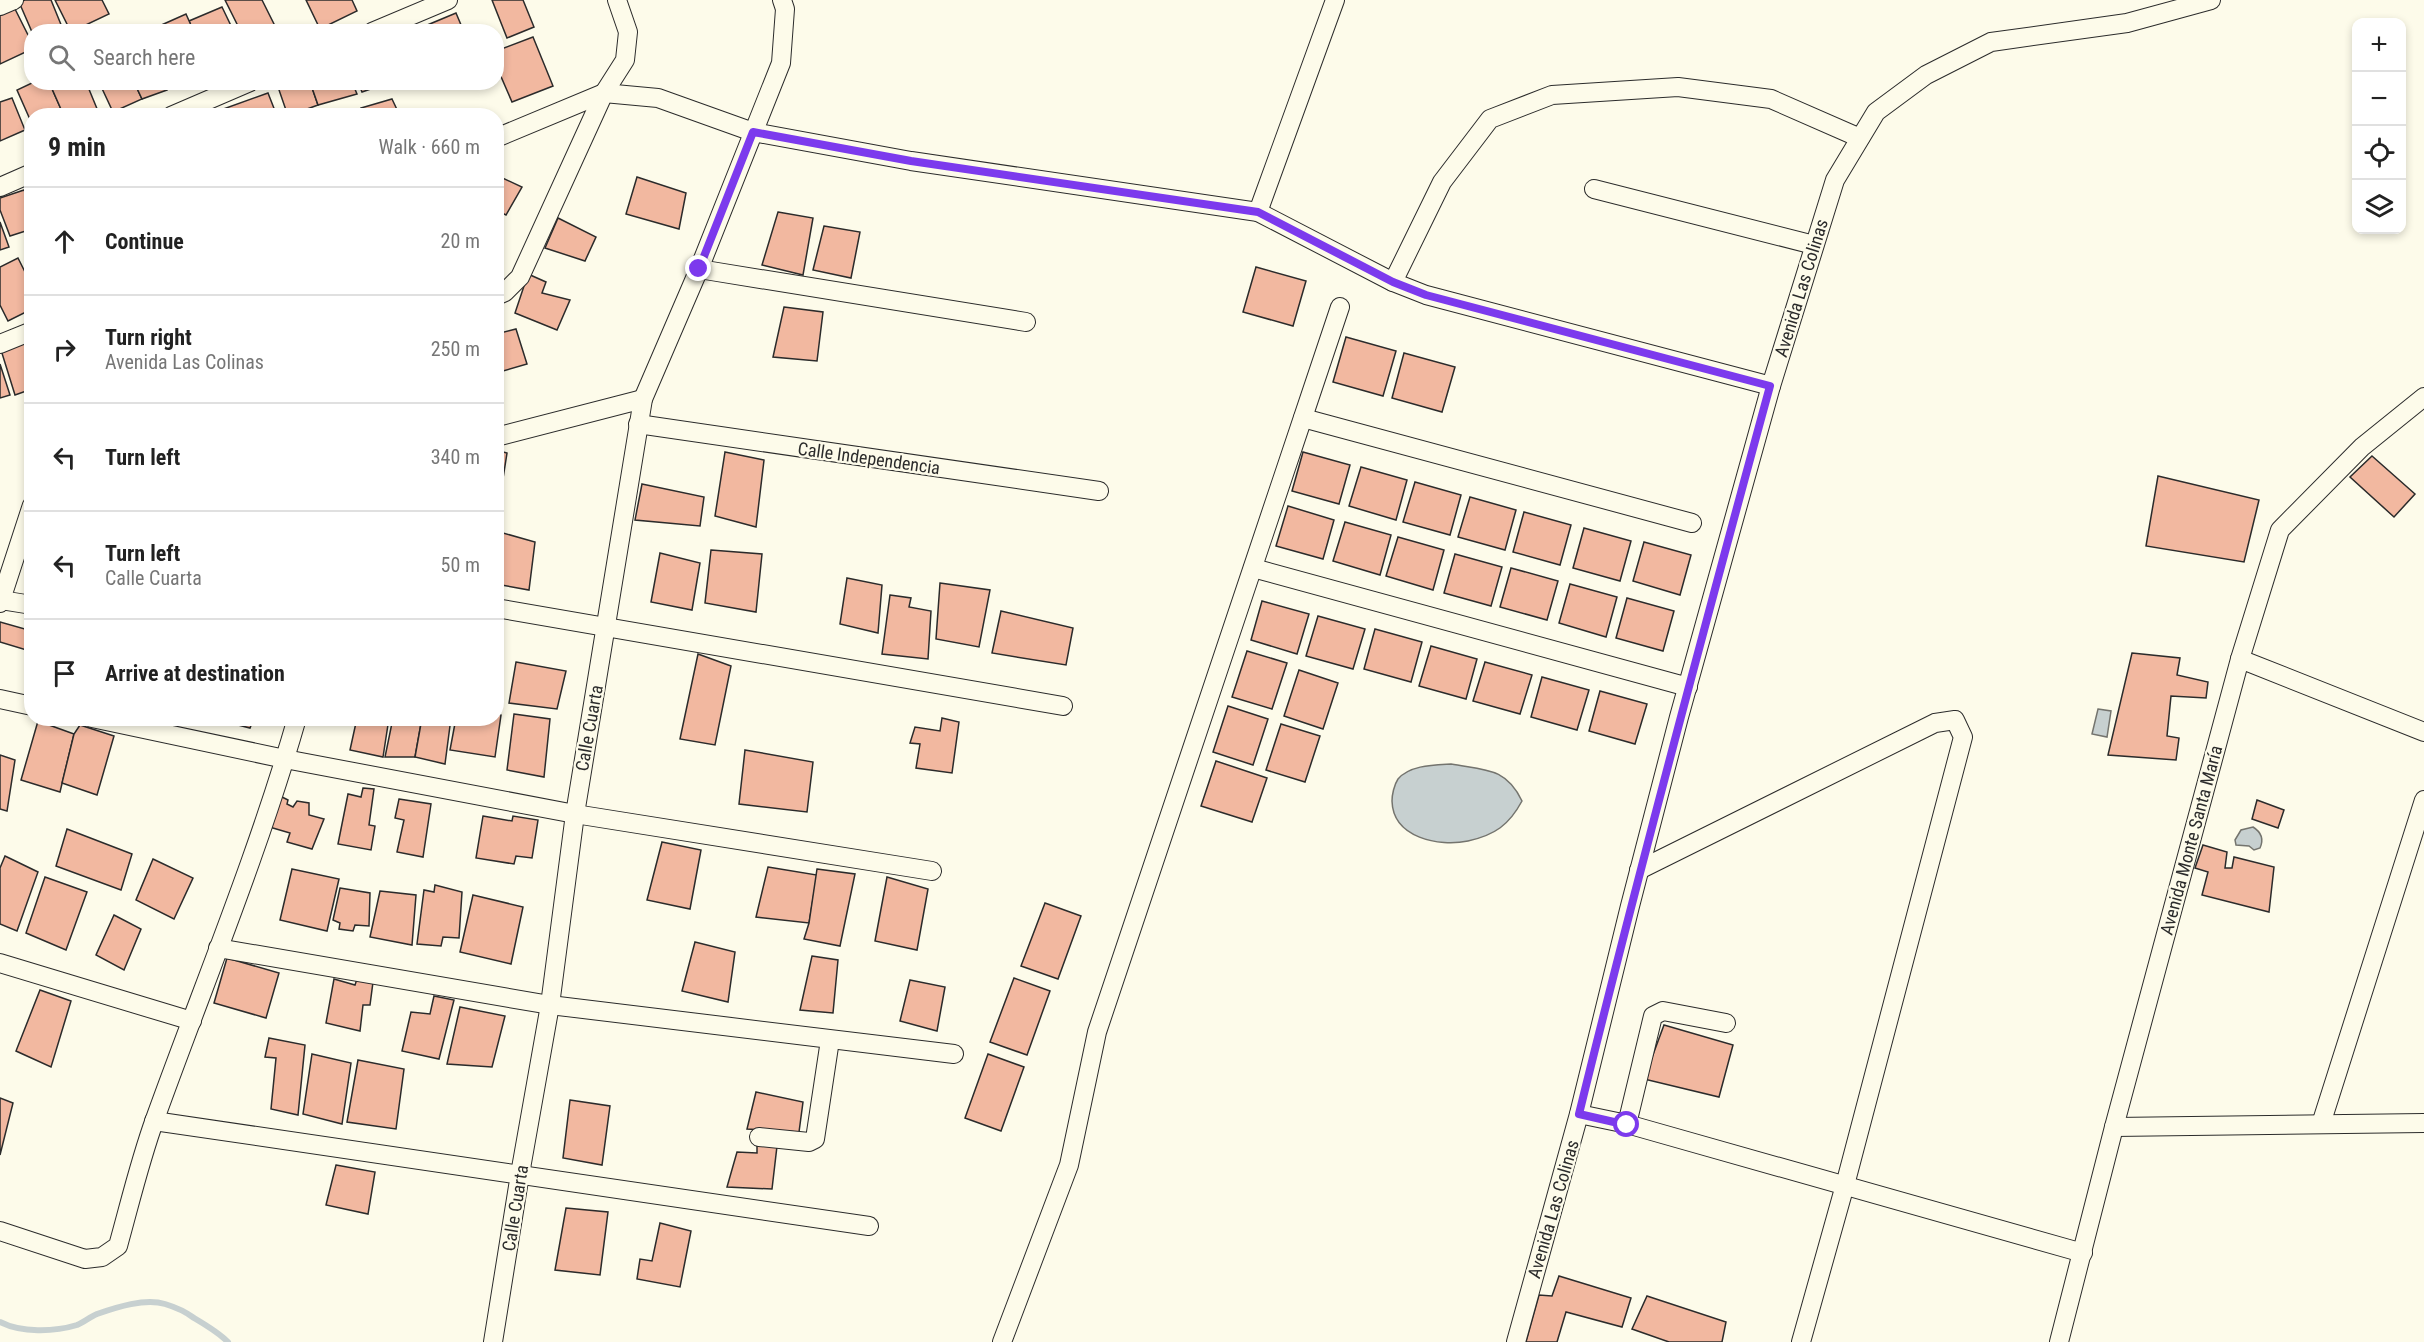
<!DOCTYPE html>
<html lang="en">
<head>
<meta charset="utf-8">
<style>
	:root { --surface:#fff; --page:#f2f2f2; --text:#222; --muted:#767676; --line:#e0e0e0 }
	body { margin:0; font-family:"Roboto Condensed",sans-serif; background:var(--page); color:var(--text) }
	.controls { position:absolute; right:18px; top:18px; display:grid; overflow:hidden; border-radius:12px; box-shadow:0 3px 9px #0003 }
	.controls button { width:54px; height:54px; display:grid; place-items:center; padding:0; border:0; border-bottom:2px solid var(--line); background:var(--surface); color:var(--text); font:30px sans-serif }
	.stop { position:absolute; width:18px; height:18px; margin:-14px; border:4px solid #7c3aed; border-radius:50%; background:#fff }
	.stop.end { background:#7c3aed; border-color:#fff; box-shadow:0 2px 6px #0008 }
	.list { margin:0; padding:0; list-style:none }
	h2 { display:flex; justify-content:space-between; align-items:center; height:78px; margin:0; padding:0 24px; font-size:26px }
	h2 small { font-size:20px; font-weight:400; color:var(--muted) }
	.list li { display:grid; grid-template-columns:39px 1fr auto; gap:18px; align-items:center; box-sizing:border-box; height:108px; padding:0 24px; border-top:2px solid var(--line) }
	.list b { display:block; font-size:22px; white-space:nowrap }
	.list p { margin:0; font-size:20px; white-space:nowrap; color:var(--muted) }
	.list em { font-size:20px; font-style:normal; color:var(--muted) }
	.icon { flex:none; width:33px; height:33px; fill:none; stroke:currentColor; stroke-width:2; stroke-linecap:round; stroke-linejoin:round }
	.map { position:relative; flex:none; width:2424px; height:1342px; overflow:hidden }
	.search { position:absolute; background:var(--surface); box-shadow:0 3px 9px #0003; left:24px; top:24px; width:480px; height:66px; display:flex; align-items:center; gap:15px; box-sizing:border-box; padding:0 21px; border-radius:24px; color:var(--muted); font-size:22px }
	.panel { position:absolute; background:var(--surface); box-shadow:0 3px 9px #0003; left:24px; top:108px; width:480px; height:618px; border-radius:24px }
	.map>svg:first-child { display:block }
	.water { fill:#c7d0d0; stroke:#74746e; stroke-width:1.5 }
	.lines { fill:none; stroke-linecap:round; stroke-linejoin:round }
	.stream { stroke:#c7d0d0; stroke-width:6 }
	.building { fill:#f2b8a0; stroke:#2b2b2b; stroke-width:1.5 }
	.street-casing { stroke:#2b2b2b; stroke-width:20 }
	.street { stroke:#fdfbea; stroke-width:18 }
	.route { stroke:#7c3aed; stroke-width:8 }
	.labels { text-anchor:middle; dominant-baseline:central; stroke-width:4.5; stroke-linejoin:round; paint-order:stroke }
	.street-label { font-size:18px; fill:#2b2b2b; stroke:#fdfbea }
</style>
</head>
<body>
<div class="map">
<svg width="2424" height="1342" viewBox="0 0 2424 1342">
	<rect width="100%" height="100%" fill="#fdfbea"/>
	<g class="water">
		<path d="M2098,709L2111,711L2107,737L2092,734Z"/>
		<path d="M1451,764C1484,770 1506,767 1522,801C1509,825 1495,835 1468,841C1439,847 1393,838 1392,801C1392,795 1394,785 1398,779C1410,765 1434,765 1451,764Z"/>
		<path d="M2253,827C2261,832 2264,839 2260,848L2254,850L2249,846L2236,845L2235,840L2241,830Z"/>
	</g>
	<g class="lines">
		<path class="stream" d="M0,1322C21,1333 54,1332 77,1325C84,1322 90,1317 97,1314C117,1307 145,1298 165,1304C175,1307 186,1312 194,1318C206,1325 218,1332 228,1342"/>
	</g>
	<g class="building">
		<path d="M25,0H51L64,32H32L19,2Z"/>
		<path d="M55,0H102L109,14L71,32Z"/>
		<path d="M225,0H262L278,32H241Z"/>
		<path d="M306,0H352L357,11L320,29Z"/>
		<path d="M492,0H523L534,27L507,38Z"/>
		<path d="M13,5L32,43V49L0,64V11Z"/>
		<path d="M222,7L234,32H194L189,21Z"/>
		<path d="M456,13L464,32H428L425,26Z"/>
		<path d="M186,14L194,32H159L157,27Z"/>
		<path d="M533,37L553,86L512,102L496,65V51Z"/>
		<path d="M34,82H49L64,116H32V124L17,90Z"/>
		<path d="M49,82H86L100,116H64Z"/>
		<path d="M99,82H134L142,99L113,112Z"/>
		<path d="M134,82H164L167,90L142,99Z"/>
		<path d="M289,82H310L318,105L288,116L278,87Z"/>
		<path d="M310,82H352L357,94L318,105Z"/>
		<path d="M358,82H391L362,92Z"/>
		<path d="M268,93L277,116H204Z"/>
		<path d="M12,98L25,130L0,141V102Z"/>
		<path d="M392,99L400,116H364L361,108Z"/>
		<path d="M496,175L522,187L506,215L496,210Z"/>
		<path d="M637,177L686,193L679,229L626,214Z"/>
		<path d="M24,190L32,208V229L10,236L0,210V198Z"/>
		<path d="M778,212L813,218L803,275L762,265Z"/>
		<path d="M558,218L596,237L585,261L545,248Z"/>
		<path d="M0,222L9,247L0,250Z"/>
		<path d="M824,226L860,232L851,278L813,270Z"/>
		<path d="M18,258L32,286V309L8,321L0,305V267Z"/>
		<path d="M1256,267L1306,281L1293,326L1243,312Z"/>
		<path d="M528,274L546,282L542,293L570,300L557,330L515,313Z"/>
		<path d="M784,307L823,312L817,361L773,357Z"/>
		<path d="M516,329L527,364L496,373V334Z"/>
		<path d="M1346,337L1396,351L1383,396L1333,382Z"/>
		<path d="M24,342L32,363V389L15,395L1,350Z"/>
		<path d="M1404,353L1455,367L1442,412L1392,398Z"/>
		<path d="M0,364L10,395L0,398Z"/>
		<path d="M496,450L507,453L499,504L496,503Z"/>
		<path d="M725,452L764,460L756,527L715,516Z"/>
		<path d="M1303,452L1350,465L1339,504L1292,491Z"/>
		<path d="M2372,456L2415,494L2394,517L2350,477Z"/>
		<path d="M1361,467L1407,480L1396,520L1349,506Z"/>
		<path d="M2158,476L2259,500L2244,562L2146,546Z"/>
		<path d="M1415,482L1461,495L1450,535L1403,522Z"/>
		<path d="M642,484L704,497L700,526L635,520Z"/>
		<path d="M1470,497L1516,510L1505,550L1458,537Z"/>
		<path d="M1288,506L1334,520L1323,559L1276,546Z"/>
		<path d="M1524,512L1571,525L1560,565L1513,552Z"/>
		<path d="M1345,522L1391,535L1380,575L1333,561Z"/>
		<path d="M1584,528L1631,541L1620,581L1573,568Z"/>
		<path d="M496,531L535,542L529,590L496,584Z"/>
		<path d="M1398,537L1444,550L1433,590L1386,576Z"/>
		<path d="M1644,542L1691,555L1680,595L1633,581Z"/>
		<path d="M711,550L762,554L756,612L705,603Z"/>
		<path d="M660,553L700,563L692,610L651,602Z"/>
		<path d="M1455,554L1502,567L1491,606L1444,593Z"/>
		<path d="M1511,568L1558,581L1547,620L1500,607Z"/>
		<path d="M847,578L882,585L878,633L840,624Z"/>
		<path d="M940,583L990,590L979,647L936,639Z"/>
		<path d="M1570,584L1617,597L1606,637L1559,623Z"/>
		<path d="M890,595L911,598L909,607L931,611L928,659L882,654Z"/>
		<path d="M1627,598L1674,611L1663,651L1616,638Z"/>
		<path d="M1262,601L1309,614L1297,654L1251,640Z"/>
		<path d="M1001,611L1073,628L1066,665L992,653Z"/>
		<path d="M1318,616L1365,629L1353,669L1306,656Z"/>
		<path d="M0,622L32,631V667L27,666L30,651L0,642Z"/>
		<path d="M1375,629L1422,642L1411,682L1364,669Z"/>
		<path d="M1431,646L1477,659L1466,699L1419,686Z"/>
		<path d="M1247,651L1287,663L1272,709L1232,697Z"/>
		<path d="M2132,653L2180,658L2177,675L2208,682L2206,698L2171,696L2167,736L2179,738L2176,760L2108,755Z"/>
		<path d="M698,654L731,666L715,745L680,739Z"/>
		<path d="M516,662L566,671L557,709L509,703Z"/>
		<path d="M1485,662L1532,675L1520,714L1473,701Z"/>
		<path d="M1299,670L1338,683L1323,729L1284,716Z"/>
		<path d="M1542,677L1589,690L1577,730L1531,717Z"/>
		<path d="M1600,691L1647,704L1635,744L1589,731Z"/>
		<path d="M1228,706L1268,719L1253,765L1213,752Z"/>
		<path d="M496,714L501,715L495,757L450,750L456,718H496Z"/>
		<path d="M514,714L550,719L544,777L507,770Z"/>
		<path d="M211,718H254L250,728Z"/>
		<path d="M357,718H389L383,757L350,750Z"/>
		<path d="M393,718H422L415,757H385Z"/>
		<path d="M422,718H451L445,764L415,757Z"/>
		<path d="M942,718L959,722L952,773L916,768L920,744L910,743L915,727L940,731Z"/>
		<path d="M38,721L74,734L60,792L21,780Z"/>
		<path d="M1281,724L1320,736L1305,782L1266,770Z"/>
		<path d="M80,725L114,736L97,795L62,783L74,734Z"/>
		<path d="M745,750L813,762L807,812L739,804Z"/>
		<path d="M0,755L15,760L7,811L0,809Z"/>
		<path d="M1216,761L1267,778L1252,822L1201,806Z"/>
		<path d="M363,788L374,789L369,825L375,826L371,850L338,844L348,794L361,797Z"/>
		<path d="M278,795L288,800L287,804L293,807L297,801L309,803V815L324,819L312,849L287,842L290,833L266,826Z"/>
		<path d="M399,799L431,804L423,857L397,852L404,820L395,818Z"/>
		<path d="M2257,800L2284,810L2278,828L2252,819Z"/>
		<path d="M483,816L512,821L513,816L538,820L532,858L516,856L514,864L476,858Z"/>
		<path d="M67,829L132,854L121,890L56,866Z"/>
		<path d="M662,842L701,850L690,909L647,900Z"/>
		<path d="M2203,845L2227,852L2225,868H2232L2234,857L2274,867L2269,912L2202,895L2208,872L2195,868Z"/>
		<path d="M5,856L38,872L17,931L0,924V868Z"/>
		<path d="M153,859L193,878L174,919L136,900Z"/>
		<path d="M768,867L817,875L809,923L756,917Z"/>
		<path d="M292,869L339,879L327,931L280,920Z"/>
		<path d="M817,869L855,874L840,946L804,939L809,923Z"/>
		<path d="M45,877L87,892L66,950L26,933Z"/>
		<path d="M887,877L928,889L917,950L875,941Z"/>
		<path d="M435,885L462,892L459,938L443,937L441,946L417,944L424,890L434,892Z"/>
		<path d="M340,888L370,893L369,926L355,925L353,931L339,929L340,923L333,920Z"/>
		<path d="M380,891L416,895L412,945L370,937Z"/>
		<path d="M473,895L523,907L511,964L460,952Z"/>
		<path d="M1045,903L1081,916L1058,979L1021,966Z"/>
		<path d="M114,915L141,929L124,970L96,955Z"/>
		<path d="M695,942L735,952L728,1002L682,991Z"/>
		<path d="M812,956L838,960L833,1013L800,1010Z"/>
		<path d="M227,958L279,973L266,1018L214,1003Z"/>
		<path d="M1014,978L1050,991L1027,1055L990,1042Z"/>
		<path d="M334,979L355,985L357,979L373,982L370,1005H363L360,1031L326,1023Z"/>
		<path d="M910,980L945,987L937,1031L900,1021Z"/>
		<path d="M40,990L71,1001L51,1067L16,1051Z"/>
		<path d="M434,996L454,1000L439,1059L402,1051L411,1012L430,1014Z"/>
		<path d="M460,1007L505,1016L492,1067L447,1064Z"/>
		<path d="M1664,1025L1733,1045L1719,1097L1644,1079Z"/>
		<path d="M269,1038L305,1045L298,1115L271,1109L276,1058L265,1057Z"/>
		<path d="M312,1054L351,1063L342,1124L303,1114Z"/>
		<path d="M988,1054L1024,1067L1001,1131L965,1118Z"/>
		<path d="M358,1060L404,1069L396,1129L347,1122Z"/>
		<path d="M756,1092L803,1102L799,1132L747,1129Z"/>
		<path d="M0,1098L13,1103L0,1155Z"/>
		<path d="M570,1100L610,1106L602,1165L563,1158Z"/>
		<path d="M757,1142L777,1146L772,1189L727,1187L737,1152L757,1153Z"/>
		<path d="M336,1165L375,1172L368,1214L326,1205Z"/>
		<path d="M566,1208L608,1212L600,1275L555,1270Z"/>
		<path d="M660,1223L691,1231L680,1287L637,1279L640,1259L652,1261Z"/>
		<path d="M1559,1276L1631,1298L1622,1327L1566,1312L1557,1342H1526L1539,1295L1552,1296Z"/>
		<path d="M1647,1296L1726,1322L1722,1342H1669L1632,1329Z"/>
	</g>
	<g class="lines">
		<g class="street-casing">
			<g id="street">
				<path d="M0,6L14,0"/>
				<path d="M372,32L448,0"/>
				<path d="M171,116L250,82"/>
				<path d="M496,138L604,93L658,98L753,132L911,161L1258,212L1393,282L1426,295L1771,386"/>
				<path d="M0,187L32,173"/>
				<path d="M1594,189L1814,245"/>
				<path d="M1258,212L1335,0"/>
				<path d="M699,269L1026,322"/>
				<path d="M1393,282L1442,182L1490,119L1552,95L1678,87L1771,99L1860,138"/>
				<path d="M496,296L505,292L520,277L604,93L625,60L628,32L617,0"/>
				<path d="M0,344L32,331"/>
				<path d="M1303,418L1692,523"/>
				<path d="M638,424L1099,491"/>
				<path d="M496,437L643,399"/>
				<path d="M1253,568L1688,687"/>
				<path d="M1,600L32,605"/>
				<path d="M0,603L32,505"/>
				<path d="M496,608L1063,706"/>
				<path d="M2240,659L2424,732"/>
				<path d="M0,699L32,706"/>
				<path d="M92,718L285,759L575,814L932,871"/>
				<path d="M1639,870L1935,723L1955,720L1963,737L1845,1185L1801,1342"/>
				<path d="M218,948L550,1005L954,1054"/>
				<path d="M0,963L192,1021"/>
				<path d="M1579,1114L1627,1124L2083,1253"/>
				<path d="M154,1121L869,1226"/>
				<path d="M1627,1124L1653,1016L1663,1011L1726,1023"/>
				<path d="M2321,1124L2424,800"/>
				<path d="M2114,1127L2424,1123"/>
				<path d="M759,1137L809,1142L815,1139L830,1040"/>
				<path d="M0,1231L85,1259L102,1257L118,1246C130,1203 140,1160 155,1119C203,986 258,854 297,718"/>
				<path d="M493,1342L520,1174L550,1005L575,814L643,399L699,269L781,63L785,9L782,0"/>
				<path d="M1002,1342L1069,1165L1097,1032L1340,307"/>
				<path d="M1516,1342L1579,1114L1630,906L1679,717L1771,386L1835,180L1876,112L1926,75L1991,42L2127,23L2211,0"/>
				<path d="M2059,1342L2114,1127L2240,659L2280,530L2362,447L2424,397"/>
			</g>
		</g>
		<use href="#street" class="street"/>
	</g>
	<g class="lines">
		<path class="route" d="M699,269L753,132L911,161L1258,212L1393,282L1426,295L1770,386C1704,628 1639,870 1579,1114L1627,1125"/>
	</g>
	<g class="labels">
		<g class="street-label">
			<text transform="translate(1801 288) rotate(-73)">Avenida Las Colinas</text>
			<text transform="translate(869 458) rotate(8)">Calle Independencia</text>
			<text transform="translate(589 728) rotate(-80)">Calle Cuarta</text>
			<text transform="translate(2191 840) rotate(-75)">Avenida Monte Santa María</text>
			<text transform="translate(515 1208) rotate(-81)">Calle Cuarta</text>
			<text transform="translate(1553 1209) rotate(-74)">Avenida Las Colinas</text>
		</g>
	</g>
</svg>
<div class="controls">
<button>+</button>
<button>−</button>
<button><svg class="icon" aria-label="locate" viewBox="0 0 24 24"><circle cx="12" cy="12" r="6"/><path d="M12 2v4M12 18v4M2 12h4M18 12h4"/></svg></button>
<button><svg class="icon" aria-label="layers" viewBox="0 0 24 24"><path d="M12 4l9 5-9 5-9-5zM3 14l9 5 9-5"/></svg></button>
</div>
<div class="stop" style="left:1627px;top:1125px"></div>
<div class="stop end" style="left:699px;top:269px"></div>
<div class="search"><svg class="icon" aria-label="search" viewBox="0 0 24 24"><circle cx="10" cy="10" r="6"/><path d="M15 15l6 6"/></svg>Search here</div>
<section class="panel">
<h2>9 min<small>Walk · 660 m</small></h2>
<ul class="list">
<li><svg class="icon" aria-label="ahead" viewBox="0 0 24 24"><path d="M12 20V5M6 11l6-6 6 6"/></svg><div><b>Continue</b></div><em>20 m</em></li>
<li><svg class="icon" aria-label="right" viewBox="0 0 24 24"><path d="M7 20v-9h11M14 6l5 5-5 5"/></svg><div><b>Turn right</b><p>Avenida Las Colinas</p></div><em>250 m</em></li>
<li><svg class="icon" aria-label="left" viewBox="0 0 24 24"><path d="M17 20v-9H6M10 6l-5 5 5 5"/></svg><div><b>Turn left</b></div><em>340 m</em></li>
<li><svg class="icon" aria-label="left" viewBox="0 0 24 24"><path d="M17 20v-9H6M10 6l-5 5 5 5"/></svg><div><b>Turn left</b><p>Calle Cuarta</p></div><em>50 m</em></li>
<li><svg class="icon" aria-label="arrive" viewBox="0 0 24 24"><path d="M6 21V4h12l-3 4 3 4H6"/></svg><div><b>Arrive at destination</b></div></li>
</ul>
</section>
</div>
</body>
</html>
